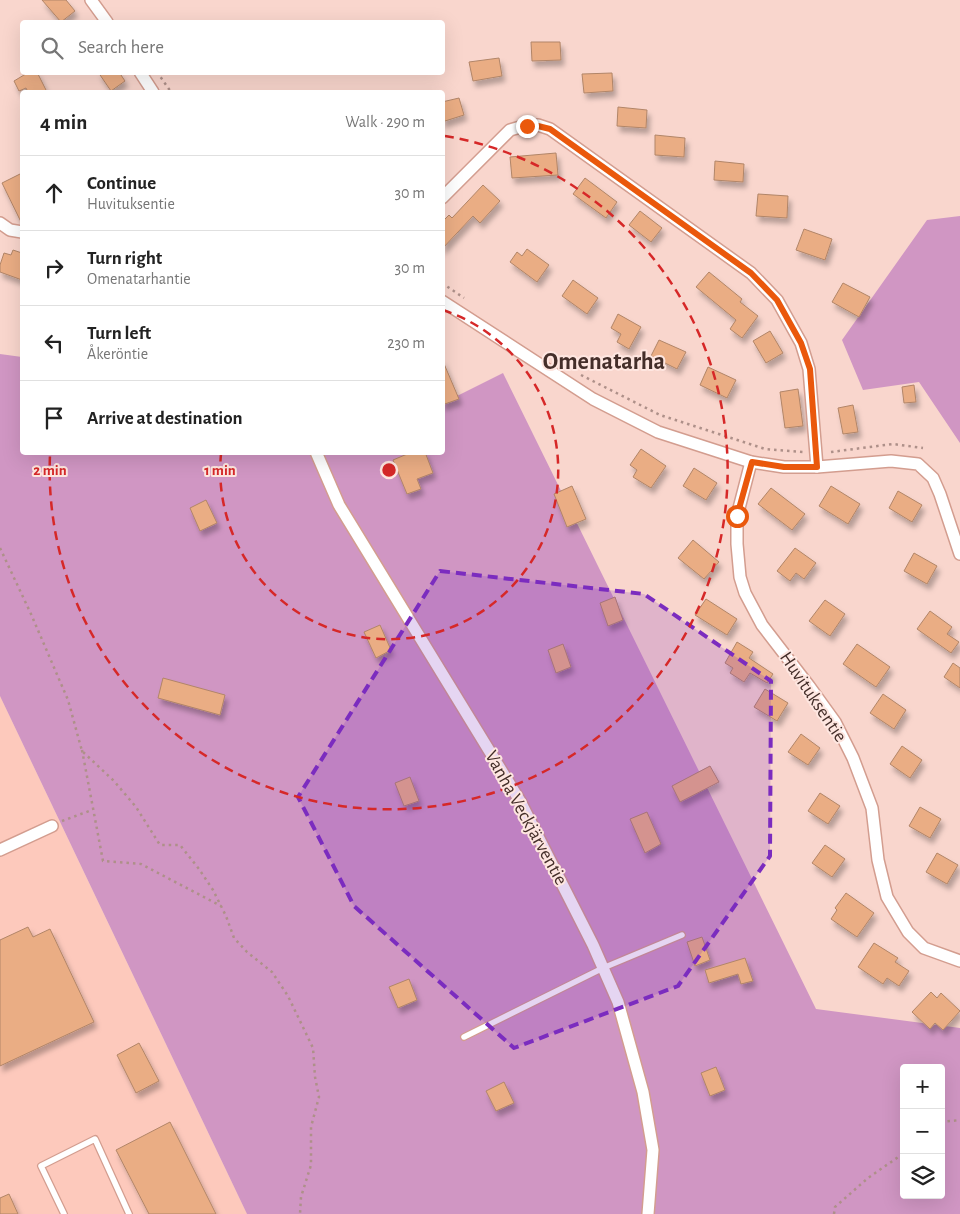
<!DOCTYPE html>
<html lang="en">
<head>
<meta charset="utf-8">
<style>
	:root { --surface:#fff; --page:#f6f6f6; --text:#222; --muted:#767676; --line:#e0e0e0 }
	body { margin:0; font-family:"Alegreya Sans",sans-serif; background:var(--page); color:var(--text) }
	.controls { position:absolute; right:15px; bottom:15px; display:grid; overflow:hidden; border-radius:5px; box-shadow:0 5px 20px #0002 }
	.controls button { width:45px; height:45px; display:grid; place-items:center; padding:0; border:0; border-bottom:1px solid var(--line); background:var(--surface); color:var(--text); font:25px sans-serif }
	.stop { position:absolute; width:15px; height:15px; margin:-11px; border:4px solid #ea580c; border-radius:50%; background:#fff }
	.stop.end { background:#ea580c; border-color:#fff; box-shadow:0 1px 5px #0008 }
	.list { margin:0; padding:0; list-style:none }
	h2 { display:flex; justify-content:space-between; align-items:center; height:65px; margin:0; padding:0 20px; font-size:21px }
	h2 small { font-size:16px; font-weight:400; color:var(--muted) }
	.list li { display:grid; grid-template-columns:32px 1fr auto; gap:15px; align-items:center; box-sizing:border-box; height:75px; padding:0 20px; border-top:1px solid var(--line) }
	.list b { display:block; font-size:19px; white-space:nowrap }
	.list p { margin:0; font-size:16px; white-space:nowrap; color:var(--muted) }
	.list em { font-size:16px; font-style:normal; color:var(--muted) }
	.icon { flex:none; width:28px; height:28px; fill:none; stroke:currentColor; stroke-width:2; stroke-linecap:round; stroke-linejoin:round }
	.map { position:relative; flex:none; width:960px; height:1214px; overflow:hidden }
	.search { position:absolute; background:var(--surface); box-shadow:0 5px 20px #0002; left:20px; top:20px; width:425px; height:55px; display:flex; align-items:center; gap:12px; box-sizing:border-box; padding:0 18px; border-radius:5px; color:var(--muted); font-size:19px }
	.panel { position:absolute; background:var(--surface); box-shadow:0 5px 20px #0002; left:20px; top:90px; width:425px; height:365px; border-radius:5px }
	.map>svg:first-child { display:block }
	.built { fill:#fdc9bc }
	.forest { fill:#d096c3; fill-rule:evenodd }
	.building { fill:#eaad84; stroke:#b18568; filter:url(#shadow) }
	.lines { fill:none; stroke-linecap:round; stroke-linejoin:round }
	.service-casing { stroke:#d39d8f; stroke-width:8 }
	.minor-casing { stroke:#d39d8f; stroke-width:14 }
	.path { stroke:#ae9089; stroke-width:2.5; stroke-dasharray:2.5 4; stroke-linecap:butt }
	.service { stroke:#fff; stroke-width:5.5 }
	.minor { stroke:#fff; stroke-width:11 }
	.route { stroke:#ea580c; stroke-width:6 }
	.marked { fill:#7b2cbf; fill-opacity:0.2; stroke:#7b2cbf; stroke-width:4; stroke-dasharray:10 6; stroke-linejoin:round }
	.ring { fill:none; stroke:#d62828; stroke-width:2.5; stroke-dasharray:9 6 }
	.labels { text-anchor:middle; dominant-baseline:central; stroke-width:4; stroke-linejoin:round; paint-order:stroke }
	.street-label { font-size:19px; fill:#442e29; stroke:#fee6e0 }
	.district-label { font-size:24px; font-weight:bold; fill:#442e29; stroke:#fee6e0 }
	.centre { fill:#d62828; stroke:#fee6e0; stroke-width:2.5 }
	.ring-label { font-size:15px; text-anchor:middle; font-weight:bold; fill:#d62828; stroke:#fee6e0; stroke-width:4; stroke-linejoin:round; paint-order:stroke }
</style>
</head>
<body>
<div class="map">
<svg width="960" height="1214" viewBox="0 0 960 1214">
	<defs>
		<filter id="shadow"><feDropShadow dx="3" dy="5.5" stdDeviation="2.5" flood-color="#0004"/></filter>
	</defs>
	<rect width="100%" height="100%" fill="#f9d6cd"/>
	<path class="built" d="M0,696L90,885L247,1214H0Z"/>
	<g class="forest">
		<path d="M960,216V443L919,382L863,390L842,340L927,220Z"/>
		<path d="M0,354L22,357V452H442L443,403L503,373L816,1009L960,1028V1214H247L0,696ZM904,1068H941V1195H904Z"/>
	</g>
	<g class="building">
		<path d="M42,0H66L75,11L61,22Z"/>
		<path d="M531,42H560L561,60L532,61Z"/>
		<path d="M499,58L502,76L473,81L469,62Z"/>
		<path d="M29,72H37L47,92H28L26,88L19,91L14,81Z"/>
		<path d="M98,72H119L125,81L111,91Z"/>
		<path d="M612,73L613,91L584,93L582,74Z"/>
		<path d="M459,98L464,115L442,122V102Z"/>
		<path d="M618,107L647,110L646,128L617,126Z"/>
		<path d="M655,135L685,138L684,157L655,155Z"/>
		<path d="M556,153L558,175L512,178L510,157Z"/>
		<path d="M715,161L744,164L743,182L714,180Z"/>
		<path d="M22,173V224L2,183Z"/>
		<path d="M585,178L617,202L606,218L573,194Z"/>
		<path d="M483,185L500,201L480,223L473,216L442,249V222L449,215L452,218Z"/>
		<path d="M758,194L788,196L787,218L756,216Z"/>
		<path d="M640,211L662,228L651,242L629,225Z"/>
		<path d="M804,229L832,239L825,260L796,250Z"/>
		<path d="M527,249L549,265L537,282L510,262L517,252L522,256Z"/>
		<path d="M13,250L22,253V280L0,272V265L4,253L11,255Z"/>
		<path d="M709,272L742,299L740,302L758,316L742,338L730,329L736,320L696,287Z"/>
		<path d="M573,280L598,298L587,314L562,296Z"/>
		<path d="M843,283L870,297L859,317L832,302Z"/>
		<path d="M618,314L641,327L629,349L617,342L621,334L611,328Z"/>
		<path d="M770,331L783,353L766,363L753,341Z"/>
		<path d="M659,340L686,352L677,369L651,356Z"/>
		<path d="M442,359L459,399L442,405Z"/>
		<path d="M708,367L736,380L727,398L700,385Z"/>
		<path d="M914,385L916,402L904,403L902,387Z"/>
		<path d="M798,389L803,426L785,428L780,392Z"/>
		<path d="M853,405L858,432L843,434L838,408Z"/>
		<path d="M641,449L666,466L651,488L633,477L637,470L630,465Z"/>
		<path d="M412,452H425L433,473L417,479L421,489L407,494L393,460Z"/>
		<path d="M694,468L717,483L706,500L683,486Z"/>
		<path d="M572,486L586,519L567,527L554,494Z"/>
		<path d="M831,486L860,504L848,524L819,506Z"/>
		<path d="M771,488L805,514L792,530L758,504Z"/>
		<path d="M898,491L922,505L912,522L889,508Z"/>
		<path d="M206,500L217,523L200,531L190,508Z"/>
		<path d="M693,540L719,562L704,579L678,558Z"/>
		<path d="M795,548L816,563L804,579L796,573L790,581L777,571Z"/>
		<path d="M914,553L937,566L927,584L904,571Z"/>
		<path d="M615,597L623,620L608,626L600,603Z"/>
		<path d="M706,599L737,619L727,635L695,615Z"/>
		<path d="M825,600L845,614L830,636L809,621Z"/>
		<path d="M930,611L952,627L947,634L959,642L951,653L917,629Z"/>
		<path d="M380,625L391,650L376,658L364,632Z"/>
		<path d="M737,642L753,652L749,658L773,674L767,683L750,673L744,682L730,673L733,668L725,663Z"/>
		<path d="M563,644L571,667L556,673L548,650Z"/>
		<path d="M857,644L890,667L876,687L843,664Z"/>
		<path d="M953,663L960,668V688L944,677Z"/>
		<path d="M163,678L225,695L220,715L158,698Z"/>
		<path d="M765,689L788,703L777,721L754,707Z"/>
		<path d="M883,694L906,710L894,729L870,713Z"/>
		<path d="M801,734L820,748L808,765L788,752Z"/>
		<path d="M902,746L922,760L910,778L890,764Z"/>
		<path d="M710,766L719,782L680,802L672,786Z"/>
		<path d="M410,777L419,801L404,806L395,783Z"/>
		<path d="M820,793L840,806L828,824L808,811Z"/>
		<path d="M920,807L941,819L930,838L909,826Z"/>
		<path d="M647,812L661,844L645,853L630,819Z"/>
		<path d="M825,845L845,859L832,877L812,863Z"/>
		<path d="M937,853L958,865L947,884L926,872Z"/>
		<path d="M846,893L874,913L857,937L831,919L837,910L835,908Z"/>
		<path d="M28,927L33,937L50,929L94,1022L0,1066V940Z"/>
		<path d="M702,937L710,960L695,966L687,942Z"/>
		<path d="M874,943L898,958L895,962L909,971L899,986L887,978L883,984L858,967Z"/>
		<path d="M745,958L753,981L741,984L738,974L709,983L705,970Z"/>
		<path d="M409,979L417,1000L398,1008L389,987Z"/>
		<path d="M931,992L937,998L941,993L960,1011L943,1030L935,1023L930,1029L912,1012Z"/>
		<path d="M139,1043L159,1081L136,1093L117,1055Z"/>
		<path d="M716,1067L725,1090L710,1096L701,1073Z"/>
		<path d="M504,1082L514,1103L496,1111L486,1091Z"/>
		<path d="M170,1122L216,1214H149L116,1150Z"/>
		<path d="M9,1194L18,1214H0V1198Z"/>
	</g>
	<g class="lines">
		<g class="service-casing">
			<g id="service">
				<path d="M464,1037L603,968L682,935"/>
				<path d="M64,1214L41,1166L95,1139L129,1214"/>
			</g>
		</g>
		<g class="minor-casing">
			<g id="minor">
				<path d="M91,0L107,22"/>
				<path d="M140,72L153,92"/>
				<path d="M442,198L510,130L527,125H538L550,129L751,273L777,300L801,343L809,369L817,467"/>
				<path d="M0,223L10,230L22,232"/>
				<path d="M442,301L593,399L658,432L751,462L784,467H817L891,461L918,464L933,478L940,494L960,554"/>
				<path d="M316,452L339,505L520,801L593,945L618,1002L643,1092L653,1150L648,1214"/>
				<path d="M751,462L737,516V544L740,577L745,593L762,625L809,686L835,722L853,758L872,808L878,860L887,897L908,932L924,948L960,961"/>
				<path d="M0,850L52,826"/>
			</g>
		</g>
		<g class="path">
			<path d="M157,72L171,92"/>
			<path d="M442,283L464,298"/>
			<path d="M581,375L660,415L765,449L803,452"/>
			<path d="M831,452L893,444L923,448"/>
			<path d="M0,548L31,614L68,700L82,751L114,781L136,807L160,845H180L199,869L213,890L226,916L234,938L247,952L272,972L288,996L313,1048L315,1077L319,1097L311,1127V1165L301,1197L300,1214"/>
			<path d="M82,750L103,861L141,864L221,906"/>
			<path d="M62,821L92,810"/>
			<path d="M941,1122L960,1120"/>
			<path d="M834,1214L835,1207L868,1178L904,1153"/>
		</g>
		<use href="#service" class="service"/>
		<use href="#minor" class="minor"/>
	</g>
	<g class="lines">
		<path class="route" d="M527,126H538L550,129L751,273L777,300L801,343L810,369L817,467H784L752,462L737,516"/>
	</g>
	<path class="marked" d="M440,571L644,594L771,681L770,856L678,986L514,1048L354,906L298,797Z"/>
	<g class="ring">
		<path d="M443 310A169 169 0 1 1 221 454"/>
		<path d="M445 136A339 339 0 1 1 50 455"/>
	</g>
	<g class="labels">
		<g class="street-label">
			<text transform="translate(813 697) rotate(56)">Huvituksentie</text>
			<text transform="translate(526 818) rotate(61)">Vanha Veckjärventie</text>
		</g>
		<g class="district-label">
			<text x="604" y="362">Omenatarha</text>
		</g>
	</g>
	<circle cx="389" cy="470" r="8" class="centre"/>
	<g class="ring-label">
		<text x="220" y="475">1 min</text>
		<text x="50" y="475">2 min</text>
	</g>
</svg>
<div class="controls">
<button>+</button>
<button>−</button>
<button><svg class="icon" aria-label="layers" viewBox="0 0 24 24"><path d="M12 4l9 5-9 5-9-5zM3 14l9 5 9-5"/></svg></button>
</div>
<div class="stop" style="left:737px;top:516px"></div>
<div class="stop end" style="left:527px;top:126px"></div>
<div class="search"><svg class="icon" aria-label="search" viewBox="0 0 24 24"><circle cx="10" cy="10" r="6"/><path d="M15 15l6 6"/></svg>Search here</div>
<section class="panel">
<h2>4 min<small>Walk · 290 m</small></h2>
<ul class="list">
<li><svg class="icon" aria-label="ahead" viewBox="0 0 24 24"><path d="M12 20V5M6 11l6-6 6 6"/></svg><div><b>Continue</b><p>Huvituksentie</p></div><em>30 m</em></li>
<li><svg class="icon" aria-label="right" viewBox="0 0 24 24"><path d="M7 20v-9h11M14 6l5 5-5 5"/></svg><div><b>Turn right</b><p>Omenatarhantie</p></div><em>30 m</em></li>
<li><svg class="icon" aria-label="left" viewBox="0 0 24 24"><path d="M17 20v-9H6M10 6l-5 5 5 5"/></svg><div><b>Turn left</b><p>Åkeröntie</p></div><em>230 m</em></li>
<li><svg class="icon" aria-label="arrive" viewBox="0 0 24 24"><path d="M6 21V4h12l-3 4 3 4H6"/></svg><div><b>Arrive at destination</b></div></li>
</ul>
</section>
</div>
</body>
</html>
